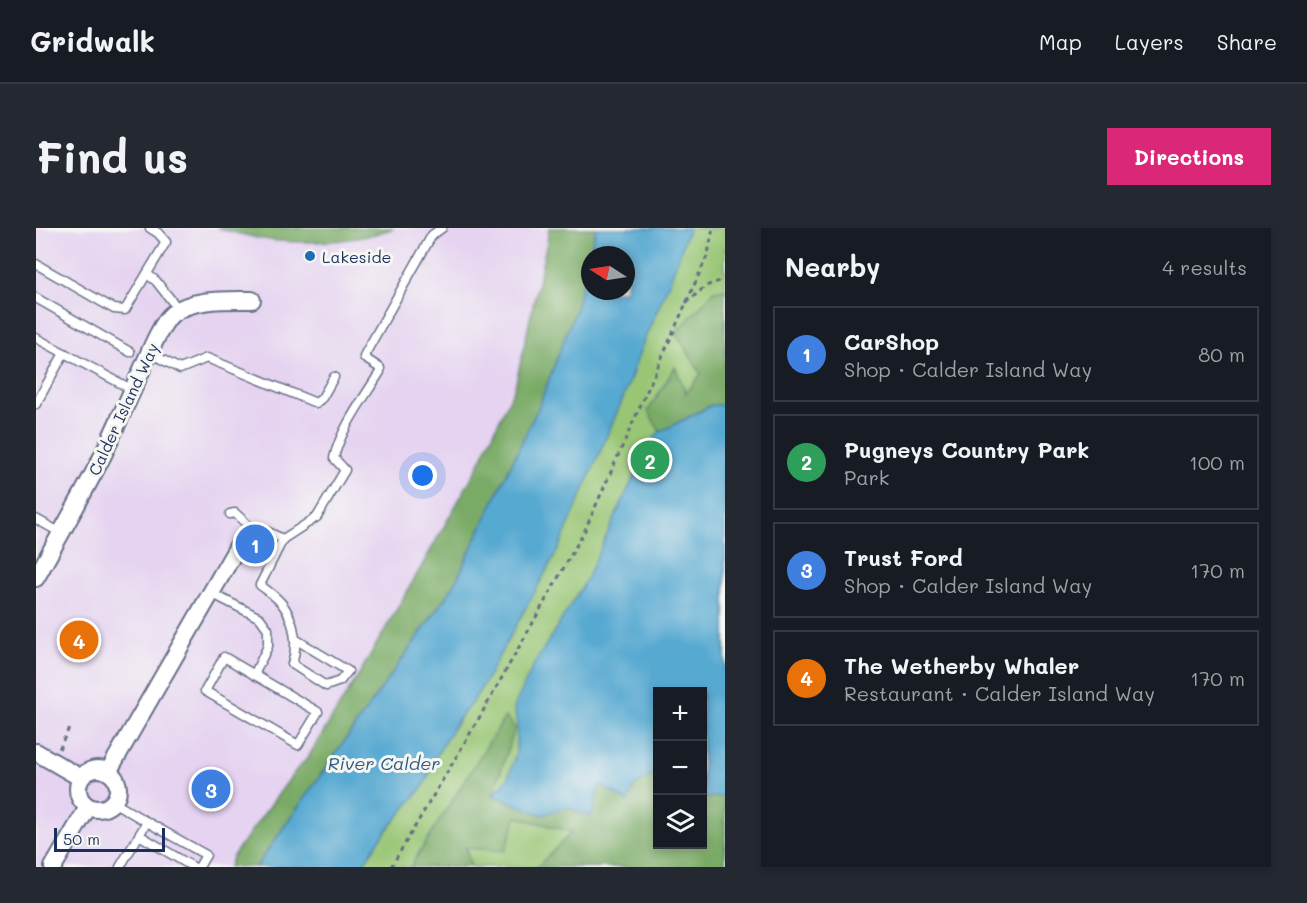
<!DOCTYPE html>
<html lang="en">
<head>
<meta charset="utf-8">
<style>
	:root { --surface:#171b24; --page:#242831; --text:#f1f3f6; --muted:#9ea1a6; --line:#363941; --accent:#db2777 }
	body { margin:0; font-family:Mali,sans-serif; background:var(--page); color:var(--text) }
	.controls { position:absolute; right:18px; bottom:18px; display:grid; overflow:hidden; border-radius:0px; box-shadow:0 3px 9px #0003 }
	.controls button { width:54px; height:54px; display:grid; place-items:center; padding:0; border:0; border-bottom:2px solid var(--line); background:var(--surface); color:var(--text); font:30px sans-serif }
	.compass { position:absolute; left:545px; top:18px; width:54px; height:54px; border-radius:50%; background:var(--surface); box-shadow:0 3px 9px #0003; rotate:282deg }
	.scale { position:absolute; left:18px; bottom:15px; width:111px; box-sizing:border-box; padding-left:6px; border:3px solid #1b2f5e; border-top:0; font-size:16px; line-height:21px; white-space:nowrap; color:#1b2f5e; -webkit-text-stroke:4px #f6f6f2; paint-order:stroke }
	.you { position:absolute; left:387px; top:248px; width:21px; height:21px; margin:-15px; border:4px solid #fff; border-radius:50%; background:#1a73e8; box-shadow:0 0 0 9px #1a73e833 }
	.badge { display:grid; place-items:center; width:39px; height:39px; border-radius:50%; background:var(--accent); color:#fff; font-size:20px; font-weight:700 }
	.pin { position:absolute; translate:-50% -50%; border:3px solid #fff; box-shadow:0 2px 6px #0006 }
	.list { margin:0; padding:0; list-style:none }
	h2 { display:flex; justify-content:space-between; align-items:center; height:78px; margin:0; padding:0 24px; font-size:26px }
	h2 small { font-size:20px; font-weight:400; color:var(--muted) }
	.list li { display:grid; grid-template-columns:39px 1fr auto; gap:18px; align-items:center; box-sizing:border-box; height:96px; margin:0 12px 12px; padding:0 12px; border:2px solid var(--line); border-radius:0px }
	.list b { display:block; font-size:22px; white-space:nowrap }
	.list p { margin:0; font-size:20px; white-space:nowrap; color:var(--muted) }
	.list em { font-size:20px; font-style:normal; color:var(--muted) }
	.icon { flex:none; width:33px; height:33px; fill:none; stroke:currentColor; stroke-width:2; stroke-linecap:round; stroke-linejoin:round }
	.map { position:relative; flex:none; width:689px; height:639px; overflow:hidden; border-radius:0px }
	header { display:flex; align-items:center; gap:36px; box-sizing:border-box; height:84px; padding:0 30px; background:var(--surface); border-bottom:2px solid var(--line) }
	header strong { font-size:28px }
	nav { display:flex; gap:33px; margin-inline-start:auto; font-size:21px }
	.intro { display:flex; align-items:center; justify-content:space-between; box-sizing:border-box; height:144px; padding:0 36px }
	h1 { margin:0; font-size:42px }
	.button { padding:15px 27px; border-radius:0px; background:var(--accent); color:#fff; font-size:21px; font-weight:700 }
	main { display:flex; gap:36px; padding:0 36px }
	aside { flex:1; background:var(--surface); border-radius:0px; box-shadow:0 3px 9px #0003 }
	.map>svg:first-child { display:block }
	.built { fill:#e5d3f1 }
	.green { fill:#99c675; stroke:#5a7a6a; stroke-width:1.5; fill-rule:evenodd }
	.forest { fill:#7aab66; stroke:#4a6d62; stroke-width:1.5 }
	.water { fill:#56a9d1; stroke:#386c98; stroke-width:1.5; fill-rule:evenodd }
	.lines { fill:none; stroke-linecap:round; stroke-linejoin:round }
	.service-casing { stroke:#676f87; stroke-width:11 }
	.minor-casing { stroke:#676f87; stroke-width:20 }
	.path { stroke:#676f87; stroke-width:3; stroke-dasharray:4.5 4.5; stroke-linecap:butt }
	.service { stroke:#fff; stroke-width:8 }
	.minor { stroke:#fff; stroke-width:16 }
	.poi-dot { fill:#1f6fb2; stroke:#f6f6f2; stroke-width:2 }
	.labels { text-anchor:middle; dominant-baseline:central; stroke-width:6; stroke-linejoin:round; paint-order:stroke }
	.poi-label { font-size:16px; fill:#1b2f5e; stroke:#f6f6f2; text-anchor:start }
	.street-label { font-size:16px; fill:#1b2f5e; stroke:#f6f6f2 }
	.water-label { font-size:18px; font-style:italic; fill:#305a86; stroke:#f6f6f2 }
</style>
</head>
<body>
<header>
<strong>Gridwalk</strong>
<nav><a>Map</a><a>Layers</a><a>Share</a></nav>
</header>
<div class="intro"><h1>Find us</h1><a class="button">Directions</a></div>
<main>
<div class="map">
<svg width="689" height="639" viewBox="0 0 689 639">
	<rect width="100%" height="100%" fill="#f6f6f2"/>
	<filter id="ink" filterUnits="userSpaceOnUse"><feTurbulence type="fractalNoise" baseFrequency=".0167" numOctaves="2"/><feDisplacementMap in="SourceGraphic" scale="12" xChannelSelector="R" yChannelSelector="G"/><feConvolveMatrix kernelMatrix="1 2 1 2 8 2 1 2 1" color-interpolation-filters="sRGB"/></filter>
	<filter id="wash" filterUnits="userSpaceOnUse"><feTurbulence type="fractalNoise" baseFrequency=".008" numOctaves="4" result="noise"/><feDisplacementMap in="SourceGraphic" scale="24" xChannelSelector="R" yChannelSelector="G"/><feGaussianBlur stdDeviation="1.35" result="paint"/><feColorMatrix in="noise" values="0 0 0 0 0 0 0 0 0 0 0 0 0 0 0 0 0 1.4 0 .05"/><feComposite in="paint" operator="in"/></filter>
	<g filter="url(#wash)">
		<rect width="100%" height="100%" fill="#f4e6d2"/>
		<path class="built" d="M0,0H181L242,13L344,6L358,0H513L511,14L479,159L442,238L383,343L325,443L271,531L261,541L196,629L193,639H0Z"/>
		<path class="green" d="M636,0H689V639H321L440,467ZM622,464H666V616H622Z"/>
		<g class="forest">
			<path d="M181,0H358C325,13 280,16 244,13C223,12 201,5 181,0Z"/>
			<path d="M513,0H560L540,81L502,180L418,357L220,639H193L196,629L261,541L271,531L325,443L383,343L442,238L479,159L511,14Z"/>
			<path d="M689,61V177H675L624,204L612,183L639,139L650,165L665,146L640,105L678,63Z"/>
			<path d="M469,489L479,500L457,567L564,556L598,558L619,546L622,547V616H666L667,570L689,568V639H501L536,604L481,589L469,623L430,620L435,639H374Z"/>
		</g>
		<g class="water">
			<path d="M560,0H653L635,50L605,120L591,161L522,322L446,459L437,473L421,493L401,527L389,556L348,606L325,639H220L417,359L502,180L540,81ZM554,27H590V63H554Z"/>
			<path d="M676,177H689V568L667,570L666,464H622L621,547L619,546L598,558L592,574L564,557L555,589L531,579L506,587L457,567L472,550L480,525L481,497L478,479L498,436L549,354L613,216L622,205Z"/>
		</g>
	</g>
	<g filter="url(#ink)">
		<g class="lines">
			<g class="service-casing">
				<g id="service">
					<path d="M0,36L78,81L89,82L130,14L122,5L114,0"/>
					<path d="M111,46L120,53L143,82"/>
					<path d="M0,70L94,124"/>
					<path d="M0,110L97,162"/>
					<path d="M114,125L144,141L171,130L280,175L286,170L298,149"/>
					<path d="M0,176L28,125"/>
					<path d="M194,286L199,285L213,298L215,304"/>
					<path d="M0,291L25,305"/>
					<path d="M202,318L209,309L221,301L230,303L247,311"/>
					<path d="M175,365L224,390L232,401V418L218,447"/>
					<path d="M259,411L312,443L304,453L290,458L256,436C262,418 259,396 249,380C243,370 233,364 224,357L247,311L281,289L309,242L298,230C305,200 328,170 344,144V140L330,131L328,129L329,126L396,7L406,0"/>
					<path d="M188,429L282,484L262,517L169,463Z"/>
					<path d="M77,574L111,594L84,639"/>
					<path d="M111,594L170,627L163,639"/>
					<path d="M103,607L157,639"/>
				</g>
			</g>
			<g class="minor-casing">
				<g id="minor">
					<path d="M0,350C23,308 47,267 68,225C79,200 91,175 102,150C110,134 123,97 136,86C156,70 192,72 216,72"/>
					<path d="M0,524L45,550"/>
					<circle cx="62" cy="561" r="20"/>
					<path d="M72,544L202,318"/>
					<path d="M17,639L52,579"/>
				</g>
			</g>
			<g class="path">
				<path d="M650,75L670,58L689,51"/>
				<path d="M23,521L34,498"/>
				<path d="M355,639L442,492L549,302L672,26L677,0"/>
			</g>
			<use href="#service" class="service"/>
			<use href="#minor" class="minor"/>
		</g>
	</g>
	<circle class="poi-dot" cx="274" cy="28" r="6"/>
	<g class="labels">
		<g class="poi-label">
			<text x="286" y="28">Lakeside</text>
		</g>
		<g class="street-label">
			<text transform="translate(87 181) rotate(-65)">Calder Island Way</text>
		</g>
		<g class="water-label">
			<text x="348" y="535">River Calder</text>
		</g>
	</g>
</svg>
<div class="controls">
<button>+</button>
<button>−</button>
<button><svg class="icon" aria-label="layers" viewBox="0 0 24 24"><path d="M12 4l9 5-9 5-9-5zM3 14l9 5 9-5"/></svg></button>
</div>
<svg class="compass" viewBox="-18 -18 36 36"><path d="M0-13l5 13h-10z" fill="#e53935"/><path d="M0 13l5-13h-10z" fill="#9ea1a6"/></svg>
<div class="scale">50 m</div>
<div class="you"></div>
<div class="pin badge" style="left:219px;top:316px;background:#3f7fe0">1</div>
<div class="pin badge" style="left:614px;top:232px;background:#2e9e5b">2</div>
<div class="pin badge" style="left:175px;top:561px;background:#3f7fe0">3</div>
<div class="pin badge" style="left:43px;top:412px;background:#e8710a">4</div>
</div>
<aside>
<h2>Nearby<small>4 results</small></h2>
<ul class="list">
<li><span class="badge" style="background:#3f7fe0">1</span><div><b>CarShop</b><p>Shop · Calder Island Way</p></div><em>80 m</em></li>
<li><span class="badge" style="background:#2e9e5b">2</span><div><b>Pugneys Country Park</b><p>Park</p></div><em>100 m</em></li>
<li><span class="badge" style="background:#3f7fe0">3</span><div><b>Trust Ford</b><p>Shop · Calder Island Way</p></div><em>170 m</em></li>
<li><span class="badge" style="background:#e8710a">4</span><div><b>The Wetherby Whaler</b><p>Restaurant · Calder Island Way</p></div><em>170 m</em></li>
</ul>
</aside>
</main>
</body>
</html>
